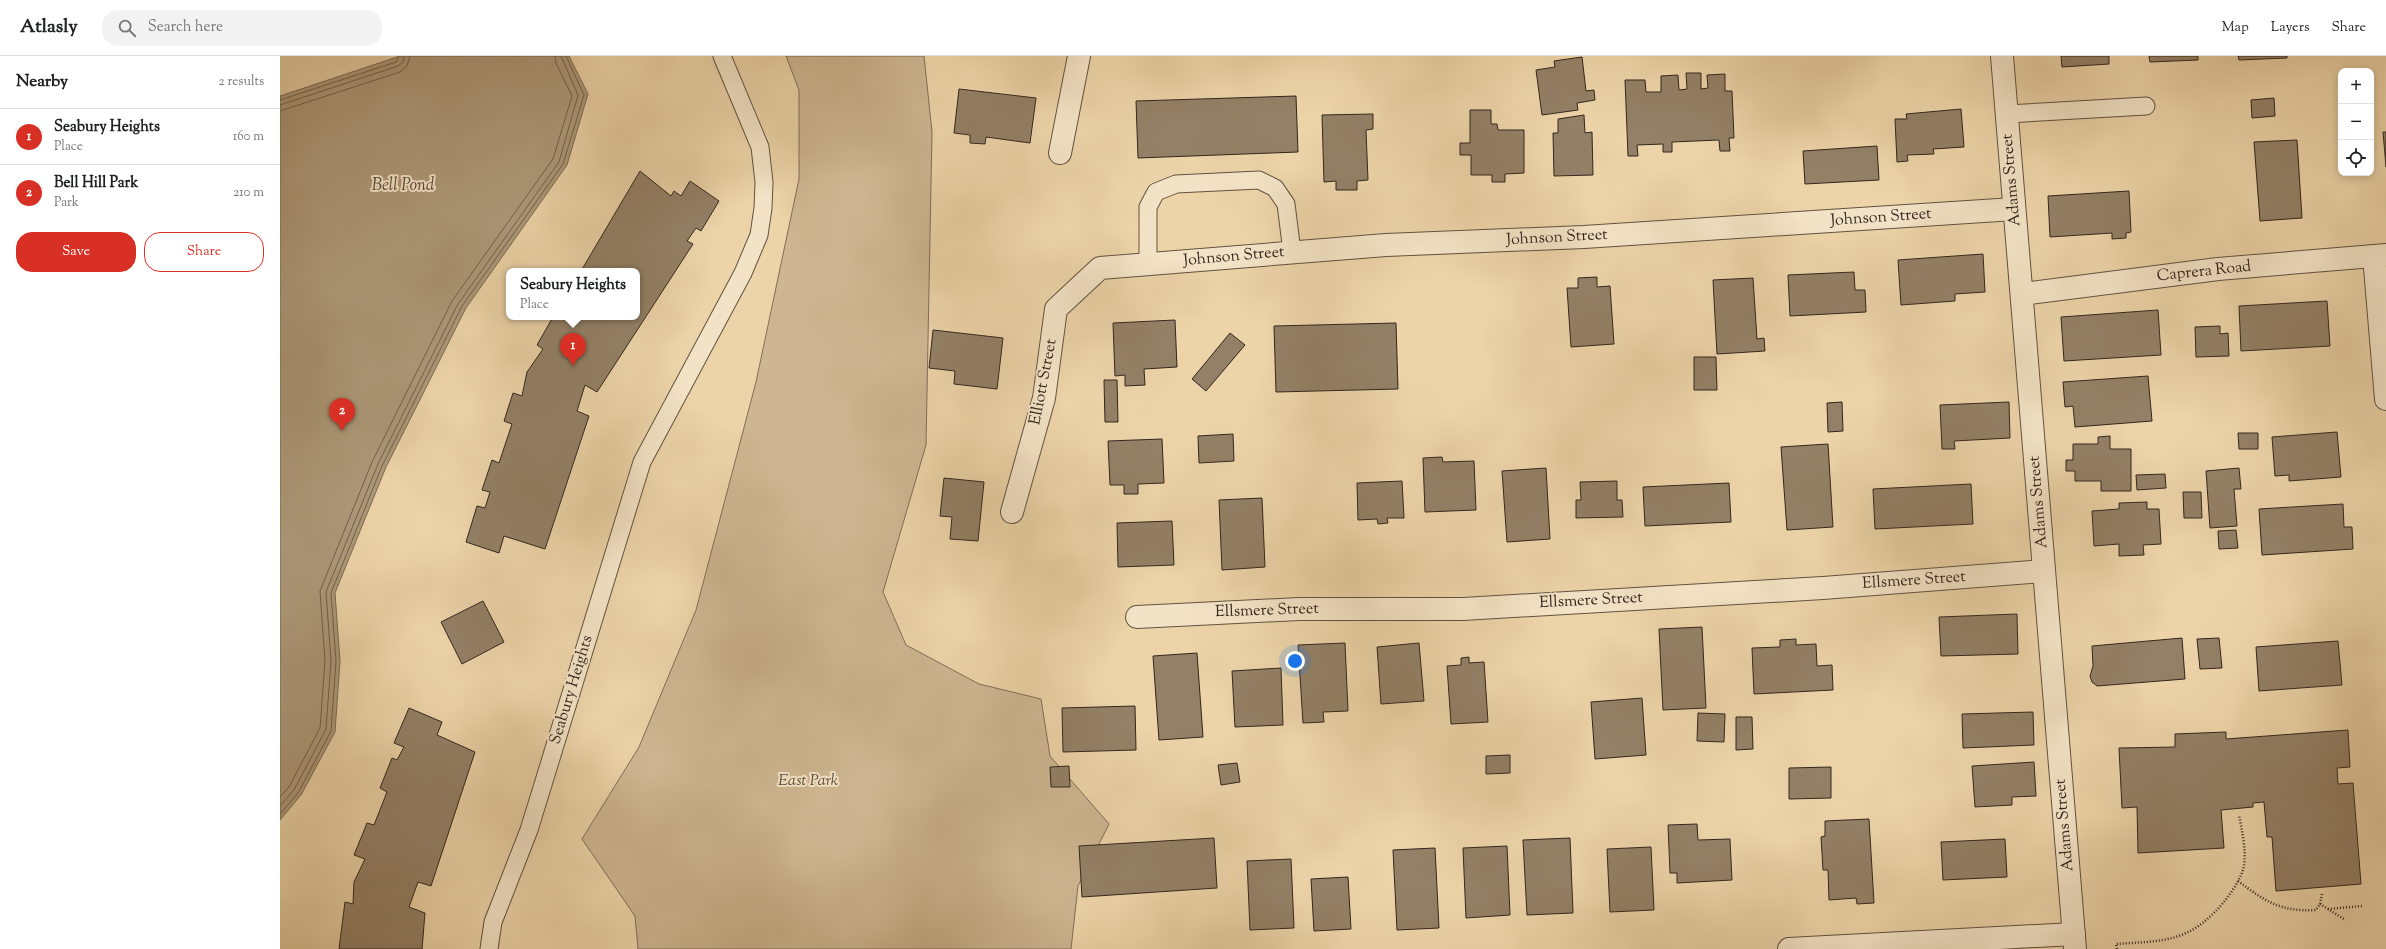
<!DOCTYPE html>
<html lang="en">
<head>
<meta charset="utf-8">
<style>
	:root { --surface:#fff; --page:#f2f2f2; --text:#202124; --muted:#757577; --line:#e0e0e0; --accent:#d93025 }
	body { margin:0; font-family:"Sorts Mill Goudy",serif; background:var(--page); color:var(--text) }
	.controls { position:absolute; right:12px; top:12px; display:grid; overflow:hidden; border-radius:8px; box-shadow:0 2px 10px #0003 }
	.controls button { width:36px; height:36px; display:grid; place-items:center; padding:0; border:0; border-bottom:1px solid var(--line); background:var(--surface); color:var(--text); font:20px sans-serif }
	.you { position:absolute; left:1015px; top:605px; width:14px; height:14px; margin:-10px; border:3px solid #fff; border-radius:50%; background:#1a73e8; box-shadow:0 0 0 6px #1a73e833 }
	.badge { display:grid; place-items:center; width:26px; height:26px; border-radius:50%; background:var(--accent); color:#fff; font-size:13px; font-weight:700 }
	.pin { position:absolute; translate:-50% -33px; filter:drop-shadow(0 1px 2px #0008) }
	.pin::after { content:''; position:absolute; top:21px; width:14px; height:12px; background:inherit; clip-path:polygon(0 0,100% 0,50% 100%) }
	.popup { position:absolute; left:226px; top:212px; width:134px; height:52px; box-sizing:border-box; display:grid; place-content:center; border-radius:8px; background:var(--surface); filter:drop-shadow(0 1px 3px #0005); font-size:13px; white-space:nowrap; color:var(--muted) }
	.popup b { font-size:15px; color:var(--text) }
	.popup::after { content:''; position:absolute; left:50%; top:100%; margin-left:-8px; border:8px solid transparent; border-top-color:var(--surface) }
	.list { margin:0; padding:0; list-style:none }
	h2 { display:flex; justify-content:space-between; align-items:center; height:52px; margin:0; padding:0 16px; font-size:17px }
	h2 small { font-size:13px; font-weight:400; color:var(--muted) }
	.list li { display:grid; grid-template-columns:26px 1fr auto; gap:12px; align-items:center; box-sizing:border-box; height:56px; padding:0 16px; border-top:1px solid var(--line) }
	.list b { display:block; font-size:15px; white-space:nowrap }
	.list p { margin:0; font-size:13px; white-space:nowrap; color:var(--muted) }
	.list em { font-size:13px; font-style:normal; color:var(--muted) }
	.actions { display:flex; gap:8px; padding:12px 16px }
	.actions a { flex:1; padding:9px 0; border:1px solid var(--accent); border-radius:16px; text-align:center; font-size:14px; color:var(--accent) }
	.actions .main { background:var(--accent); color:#fff }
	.icon { flex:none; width:22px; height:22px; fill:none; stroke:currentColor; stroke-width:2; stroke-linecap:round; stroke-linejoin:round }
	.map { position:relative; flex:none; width:2106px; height:893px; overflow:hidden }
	header { display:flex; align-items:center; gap:24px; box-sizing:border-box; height:56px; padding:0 20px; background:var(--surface); border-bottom:1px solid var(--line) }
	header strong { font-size:19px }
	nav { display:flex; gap:22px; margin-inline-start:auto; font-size:14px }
	.search { width:280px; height:36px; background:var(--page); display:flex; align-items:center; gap:10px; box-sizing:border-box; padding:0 14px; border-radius:16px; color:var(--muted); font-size:15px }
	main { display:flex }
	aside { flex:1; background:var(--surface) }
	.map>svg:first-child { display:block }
	.green { fill:#cdb691; stroke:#806e58 }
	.water { fill:#ad9979; stroke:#7c6b55 }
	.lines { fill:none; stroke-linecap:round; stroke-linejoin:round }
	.shore { stroke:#70604c; stroke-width:1 }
	.building { fill:#938066; stroke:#33261e }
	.service-casing { stroke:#615240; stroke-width:19 }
	.minor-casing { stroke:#615240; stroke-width:24 }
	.path { stroke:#33261e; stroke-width:2.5; stroke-dasharray:1 2; stroke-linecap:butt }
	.service { stroke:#f3e3c6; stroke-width:17 }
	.minor { stroke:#f3e3c6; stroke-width:22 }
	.labels { text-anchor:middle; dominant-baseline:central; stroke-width:4; stroke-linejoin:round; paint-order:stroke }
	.street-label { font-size:16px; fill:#33261e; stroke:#f3e3c6 }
	.park-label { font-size:16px; font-style:italic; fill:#5a4a3b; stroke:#f3e3c6 }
	.water-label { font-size:17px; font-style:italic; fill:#584839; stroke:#f3e3c6 }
</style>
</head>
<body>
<header>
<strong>Atlasly</strong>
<div class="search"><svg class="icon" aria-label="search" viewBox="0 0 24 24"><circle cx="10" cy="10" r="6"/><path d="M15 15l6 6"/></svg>Search here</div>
<nav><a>Map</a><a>Layers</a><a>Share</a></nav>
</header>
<main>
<aside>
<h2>Nearby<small>2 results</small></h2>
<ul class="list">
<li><span class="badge">1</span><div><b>Seabury Heights</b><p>Place</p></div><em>160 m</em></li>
<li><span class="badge">2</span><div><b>Bell Hill Park</b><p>Park</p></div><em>210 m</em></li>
</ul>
<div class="actions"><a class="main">Save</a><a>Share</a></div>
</aside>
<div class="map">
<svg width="2106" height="893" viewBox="0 0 2106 893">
	<rect width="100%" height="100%" fill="#ecd4a8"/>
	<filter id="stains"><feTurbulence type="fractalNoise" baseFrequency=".005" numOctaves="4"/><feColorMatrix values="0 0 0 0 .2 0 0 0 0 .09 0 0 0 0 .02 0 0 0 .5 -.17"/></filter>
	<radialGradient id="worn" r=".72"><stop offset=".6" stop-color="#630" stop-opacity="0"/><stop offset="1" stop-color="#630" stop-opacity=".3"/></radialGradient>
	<path class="green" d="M506,0H644L652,76L646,389L603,536L626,589L699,628L761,643L770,700L829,768L798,830L791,893H358L355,860L302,783L359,691L416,554L476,326L519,123V34Z"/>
	<path class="water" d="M120,0H289L308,38L287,109L186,252L106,411L55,537L60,605L55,676L21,739L0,764V40Z"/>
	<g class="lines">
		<g class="shore">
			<path d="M0,44L116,6L119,0"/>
			<path d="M0,49L118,10L123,6L124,0"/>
			<path d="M0,55L120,16L127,10L130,0"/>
			<path d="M0,741L9,731L40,672L45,605L40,535L92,406L172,245L273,103L292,40L276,7L275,0"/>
			<path d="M0,750L14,734L46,673L51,605L46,536L98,408L178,248L279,106L298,39L281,0"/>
			<path d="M0,758L18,737L51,675L56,605L51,537L102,410L182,250L283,108L304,39L286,0"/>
		</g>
	</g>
	<g class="building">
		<path d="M1781,0H1829V8L1782,11Z"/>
		<path d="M1869,0H1918V4L1870,6Z"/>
		<path d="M1958,0H2007V2L1959,4Z"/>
		<path d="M1302,1L1306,35L1314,34L1315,44L1297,47L1298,54L1262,59L1256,14L1275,11L1274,5Z"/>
		<path d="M1406,17H1421V33L1428,32L1427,19L1445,18V35H1452L1454,82H1449L1450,95H1440L1439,84L1392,86V96H1383V88L1357,89L1358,100H1348L1345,24H1365L1366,36H1381V20L1398,19L1399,34L1407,33Z"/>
		<path d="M679,33L756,42L750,87L706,81L705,88L690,87V79L674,77Z"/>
		<path d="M1016,40L1018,96L858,102L856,45Z"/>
		<path d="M1994,42L1995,60L1972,62L1971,44Z"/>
		<path d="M1681,53L1684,91L1653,93L1654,98L1627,99L1628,105L1617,106L1615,63H1627L1626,58Z"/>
		<path d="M1190,54H1211V68H1217L1218,74H1244V117L1225,118V126H1212V119H1191V99H1180V87H1190Z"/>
		<path d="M1093,58V73L1086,74L1088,124L1077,125V134H1056V125L1044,126L1042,59Z"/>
		<path d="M1304,59L1305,77L1312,76L1313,119L1274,120L1273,77H1278V63Z"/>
		<path d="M2103,76H2106V111Z"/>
		<path d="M2017,84L2022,162L1980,165L1974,86Z"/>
		<path d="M1597,90L1599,124L1525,128L1523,95Z"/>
		<path d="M360,115L391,140L394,135L401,140L410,125L439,145L421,175L416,172L407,185L413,188L317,336L305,329L297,355L309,360L265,493L224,480L219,497L186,486L197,450L205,452L210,436L202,434L212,404L219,407L232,368L224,365L233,337L242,340L247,316L263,293L257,289L273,261H357V215H301Z"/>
		<path d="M1849,135L1851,176L1846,177V182L1832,183V177L1770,181L1768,140Z"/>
		<path d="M1703,198L1705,236L1675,238V245L1621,249L1618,204Z"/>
		<path d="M1574,216L1575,234H1585L1586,256L1510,260L1508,219Z"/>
		<path d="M1317,221V231L1330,230L1334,288L1291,291L1287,232H1298V222Z"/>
		<path d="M1473,222L1477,283L1484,282L1485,295L1437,298L1433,224Z"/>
		<path d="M2047,245L2050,290L1961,295L1959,250Z"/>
		<path d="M1878,254L1881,299L1784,305L1781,261Z"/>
		<path d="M895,264L897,311L864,313L865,329L845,330V319L835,320L833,267Z"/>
		<path d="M1116,267L1118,333L996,336L994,270Z"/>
		<path d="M1940,270V278L1948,277L1949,300L1916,301L1915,271Z"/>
		<path d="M653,274L723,282L717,333L674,328L675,315L649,312Z"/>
		<path d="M950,277L965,289L926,335L912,323Z"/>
		<path d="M1414,301H1436L1437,334H1414Z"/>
		<path d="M1868,320L1872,365L1795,371L1793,350L1785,351L1783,326Z"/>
		<path d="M824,324H837L838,366H825Z"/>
		<path d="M1562,346L1563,375L1548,376L1547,347Z"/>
		<path d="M1729,346L1730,382L1674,385L1675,393H1662L1660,349Z"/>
		<path d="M2057,376L2061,421L2009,425V419L1995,420L1992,381Z"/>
		<path d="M1958,377H1978V393H1959Z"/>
		<path d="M953,378L954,405L919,407L918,380Z"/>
		<path d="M1830,380V393H1851V435H1821V425H1795V415H1786V404H1793V388H1818V381Z"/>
		<path d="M882,383L884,427L858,428V438H844V429H830L828,385Z"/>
		<path d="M1548,388L1553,471L1507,474L1501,391Z"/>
		<path d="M1162,401L1163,406L1194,405L1196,454L1145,456L1143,402Z"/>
		<path d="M1266,412L1270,483L1227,486L1222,415Z"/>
		<path d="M1959,412L1961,433H1954L1957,470L1930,472L1926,415Z"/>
		<path d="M1885,418L1886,432L1857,434L1856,419Z"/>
		<path d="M664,422L704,426L698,485L670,483L672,461L660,460Z"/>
		<path d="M1122,425L1124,462H1107L1108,467L1098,468L1097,463L1078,464L1077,427Z"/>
		<path d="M1337,425V444H1342L1343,461L1296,462V444H1301L1300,426Z"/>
		<path d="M1449,427L1451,466L1365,470L1363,431Z"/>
		<path d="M1691,428L1693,468L1595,473L1593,433Z"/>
		<path d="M1903,436H1921L1922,462H1904Z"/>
		<path d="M982,442L985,511L942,514L939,444Z"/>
		<path d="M1867,446V453H1879L1881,488L1863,489L1864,499L1839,500V488L1814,490L1812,455L1839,453V447Z"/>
		<path d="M2063,448L2064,471H2072L2073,493L1982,499L1979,453Z"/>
		<path d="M892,465L894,509L838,511L837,467Z"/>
		<path d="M1956,474L1958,492L1939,493L1938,475Z"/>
		<path d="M203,545L224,586L182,608L161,566Z"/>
		<path d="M1737,558L1738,598L1661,600L1659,561Z"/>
		<path d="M1422,571L1426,652L1383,654L1379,573Z"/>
		<path d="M1902,582L1905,623L1817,630L1812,626L1810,620L1813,610L1812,590Z"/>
		<path d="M1939,582L1942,612L1920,613L1917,583Z"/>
		<path d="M1516,583V589L1536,588L1537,610L1552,609L1553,634L1474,638L1472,592L1500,591V584Z"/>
		<path d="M2058,585L2062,629L1979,635L1976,591Z"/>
		<path d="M1065,587L1068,655L1043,656L1044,666L1023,667L1018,589Z"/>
		<path d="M1139,587L1144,645L1101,648L1097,591Z"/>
		<path d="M917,597L923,681L879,684L873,600Z"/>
		<path d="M1189,601V607L1204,606L1208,666L1171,668L1167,610L1181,609V602Z"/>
		<path d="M1001,612L1003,669L955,671L952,615Z"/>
		<path d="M1362,642L1366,699L1315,703L1311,646Z"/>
		<path d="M855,650L856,694L783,696L782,652Z"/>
		<path d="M129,652L162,666L157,679L195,696L151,830L138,826L129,851L145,857L142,893H59L65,846L73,848L74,826L85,803L74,799L87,767L94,769L107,736L100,732L112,702L117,704L124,691L114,687Z"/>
		<path d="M1753,656L1754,689L1683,692L1682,658Z"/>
		<path d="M1418,657L1445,658L1444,686L1417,685Z"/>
		<path d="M1456,661H1472L1473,693L1456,694Z"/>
		<path d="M2068,674L2070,711L2057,712L2058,728L2073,727L2081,828L1996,835L1992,781H1987L1984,746L1973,747V751L1941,754L1944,792L1858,797L1857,751L1842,752L1839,692L1895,691V678L1946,676V683Z"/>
		<path d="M1230,699V717L1206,718V700Z"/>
		<path d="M1754,706L1756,740L1732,741V749L1695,751L1692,710Z"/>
		<path d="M957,707L960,726L941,729L938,709Z"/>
		<path d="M789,710L790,731H771L770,711Z"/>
		<path d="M1551,711V742L1509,743V712Z"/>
		<path d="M1589,763L1594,847L1577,848L1576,842L1549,844L1548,814H1543L1541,781L1545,780V765Z"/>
		<path d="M1417,768L1418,784L1450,783L1452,824L1397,827V817H1390L1388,769Z"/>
		<path d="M934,782L937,832L802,841L799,790Z"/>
		<path d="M1290,782L1293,857L1247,859L1243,784Z"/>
		<path d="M1725,783L1727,821L1663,824L1661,786Z"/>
		<path d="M1227,790L1230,859L1186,862L1183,792Z"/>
		<path d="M1371,791L1374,854L1330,856L1327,793Z"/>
		<path d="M1155,792L1159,872L1117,874L1113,794Z"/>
		<path d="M1011,803L1014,872L970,874L967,805Z"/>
		<path d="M1068,821L1071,873L1034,875L1031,823Z"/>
	</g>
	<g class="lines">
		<g class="service-casing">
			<g id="service">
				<path d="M1727,58L1866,50"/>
				<path d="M868,208V151L876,136L896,128L979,124L995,132L1006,148L1012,196"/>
				<path d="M209,893L213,866L249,774L362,406L463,217L479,179L483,152L484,126L480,91L442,0"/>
			</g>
		</g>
		<g class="minor-casing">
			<g id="minor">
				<path d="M1722,0L1795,893"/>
				<path d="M780,97L799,0"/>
				<path d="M2094,200L2106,343"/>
				<path d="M1742,238L1938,213L2106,199"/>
				<path d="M732,456L764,342L776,253L820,212L1106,189L1304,181L1734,153"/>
				<path d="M857,561L1019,553H1183L1543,532L1764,515"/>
				<path d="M1509,893L1794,878"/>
			</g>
		</g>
		<g class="path">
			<path d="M1958,825C1985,845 2000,856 2036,854L2040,848L2042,838"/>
			<path d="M2040,848L2064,863"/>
			<path d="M2048,853L2082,850"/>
			<path d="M1837,893L1836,888C1859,886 1887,887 1908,876C1928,867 1952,840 1961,819C1969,803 1962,776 1959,759"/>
		</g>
		<use href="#service" class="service"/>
		<use href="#minor" class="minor"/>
	</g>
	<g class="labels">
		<g class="street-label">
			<text transform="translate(1732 124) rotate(-95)">Adams Street</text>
			<text transform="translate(1601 162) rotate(-4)">Johnson Street</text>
			<text transform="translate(1277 182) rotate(-3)">Johnson Street</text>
			<text transform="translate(954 201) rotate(-5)">Johnson Street</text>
			<text transform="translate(1924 216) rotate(-6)">Caprera Road</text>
			<text transform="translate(764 326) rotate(-79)">Elliott Street</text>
			<text transform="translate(1759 446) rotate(-95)">Adams Street</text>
			<text transform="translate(1634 525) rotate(-4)">Ellsmere Street</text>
			<text transform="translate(1311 545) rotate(-3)">Ellsmere Street</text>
			<text transform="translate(987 555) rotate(-2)">Ellsmere Street</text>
			<text transform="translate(292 634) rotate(-73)">Seabury Heights</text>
			<text transform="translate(1785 769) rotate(-95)">Adams Street</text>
		</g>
		<g class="park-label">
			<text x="528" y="725">East Park</text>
		</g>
		<g class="water-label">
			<text x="123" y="130">Bell Pond</text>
		</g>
	</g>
	<rect width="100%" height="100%" filter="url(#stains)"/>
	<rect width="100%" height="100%" fill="url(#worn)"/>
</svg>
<div class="controls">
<button>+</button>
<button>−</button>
<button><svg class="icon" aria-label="locate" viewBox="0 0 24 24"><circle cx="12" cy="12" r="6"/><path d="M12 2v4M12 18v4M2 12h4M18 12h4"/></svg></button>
</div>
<div class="you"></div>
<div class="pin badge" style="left:293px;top:310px">1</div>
<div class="popup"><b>Seabury Heights</b>Place</div>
<div class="pin badge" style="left:62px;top:375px">2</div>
</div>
</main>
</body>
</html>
